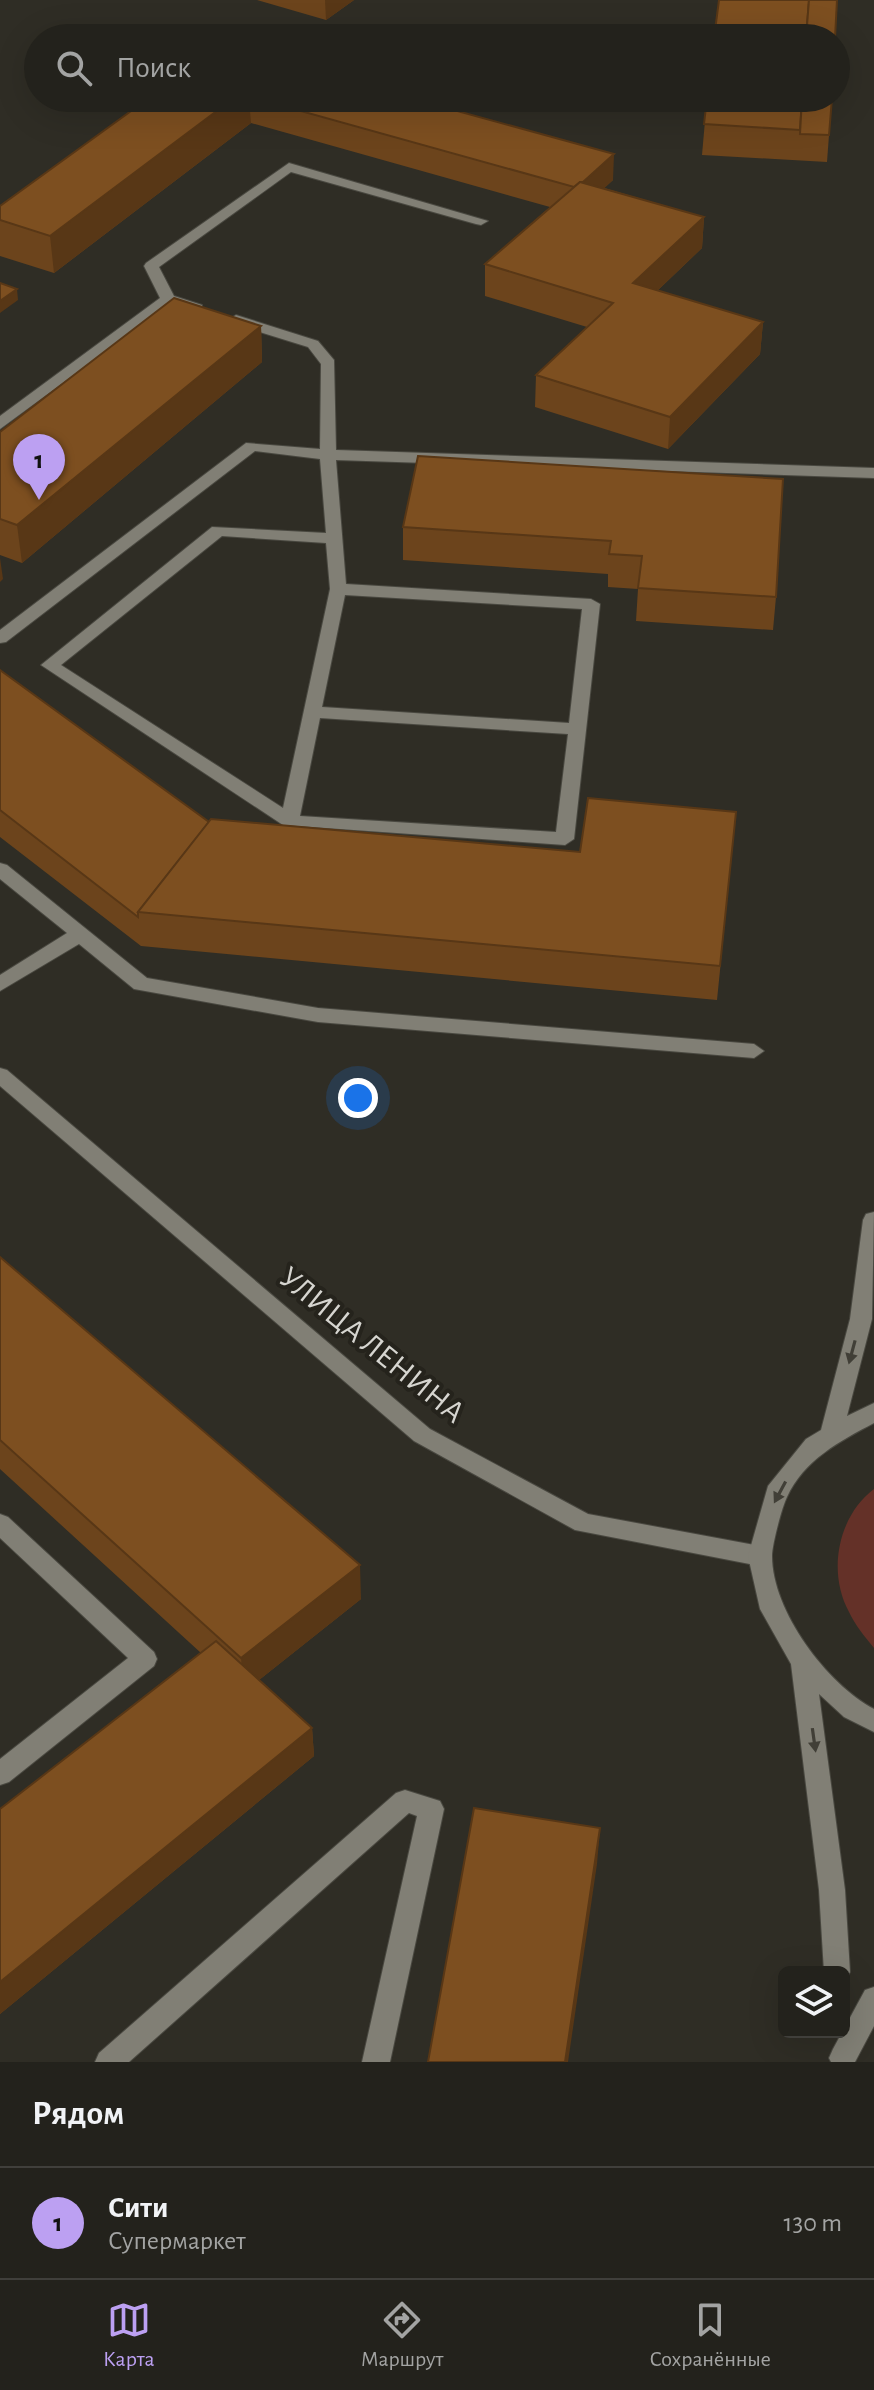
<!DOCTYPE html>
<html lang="ru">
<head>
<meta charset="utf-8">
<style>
	:root { --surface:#23221c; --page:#2f2f29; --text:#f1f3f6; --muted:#a3a4a3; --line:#403f3b; --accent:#bca0f2 }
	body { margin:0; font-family:"Alegreya Sans",sans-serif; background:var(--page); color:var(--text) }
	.controls { position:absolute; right:24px; bottom:24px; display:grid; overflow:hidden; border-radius:12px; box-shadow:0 8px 32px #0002 }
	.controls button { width:72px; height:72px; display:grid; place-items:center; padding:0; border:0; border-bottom:2px solid var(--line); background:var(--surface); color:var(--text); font:40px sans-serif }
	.you { position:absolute; left:358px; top:1098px; width:28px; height:28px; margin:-20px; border:6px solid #fff; border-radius:50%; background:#1a73e8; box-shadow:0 0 0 12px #1a73e833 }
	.badge { display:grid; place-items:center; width:52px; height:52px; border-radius:50%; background:var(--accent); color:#111; font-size:26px; font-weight:700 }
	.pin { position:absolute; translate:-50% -66px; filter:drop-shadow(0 2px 4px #0008) }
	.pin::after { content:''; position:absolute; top:42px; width:28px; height:24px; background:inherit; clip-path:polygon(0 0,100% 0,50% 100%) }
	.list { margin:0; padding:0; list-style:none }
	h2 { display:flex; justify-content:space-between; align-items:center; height:104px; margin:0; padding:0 32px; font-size:34px }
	h2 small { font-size:26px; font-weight:400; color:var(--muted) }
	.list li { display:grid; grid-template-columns:52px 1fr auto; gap:24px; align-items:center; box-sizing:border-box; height:112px; padding:0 32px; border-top:2px solid var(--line) }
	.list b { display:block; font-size:30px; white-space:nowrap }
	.list p { margin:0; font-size:26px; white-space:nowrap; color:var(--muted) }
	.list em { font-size:26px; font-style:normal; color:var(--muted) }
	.icon { flex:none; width:44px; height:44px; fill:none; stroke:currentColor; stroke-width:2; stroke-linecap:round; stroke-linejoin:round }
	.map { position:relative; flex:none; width:874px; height:2062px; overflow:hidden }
	.search { position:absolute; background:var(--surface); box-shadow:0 8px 32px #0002; left:24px; right:24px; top:24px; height:88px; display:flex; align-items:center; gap:20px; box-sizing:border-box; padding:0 28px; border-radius:44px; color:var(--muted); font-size:30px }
	.sheet { height:216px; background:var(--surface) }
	nav { display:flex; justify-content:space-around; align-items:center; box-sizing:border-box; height:112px; border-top:2px solid var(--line); background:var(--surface); font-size:22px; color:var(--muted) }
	nav a { display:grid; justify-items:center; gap:4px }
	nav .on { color:var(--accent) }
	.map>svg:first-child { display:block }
	.green { fill:#643128 }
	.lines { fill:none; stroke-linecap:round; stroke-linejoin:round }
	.service-casing { stroke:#494840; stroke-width:2 }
	.minor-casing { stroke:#494840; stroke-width:2 }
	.secondary-casing { stroke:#494840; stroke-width:2 }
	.service { fill:#817f75; fill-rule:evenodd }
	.minor { fill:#817f75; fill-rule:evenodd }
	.secondary { fill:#817f75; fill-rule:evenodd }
	.wall { fill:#6c441c }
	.shaded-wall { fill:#583716 }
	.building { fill:#7d4f20; stroke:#583716; stroke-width:2 }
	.oneway { fill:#413f37 }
	.labels { text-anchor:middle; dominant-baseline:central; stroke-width:8; stroke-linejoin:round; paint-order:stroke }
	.street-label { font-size:32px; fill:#d6d5d0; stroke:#25231c }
</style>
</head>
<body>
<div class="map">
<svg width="874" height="2062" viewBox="0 0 874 2062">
	<rect width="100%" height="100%" fill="#2f2d25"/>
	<path class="green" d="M874,1489V1648C865,1637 855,1625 849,1612C827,1572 838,1516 874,1489Z"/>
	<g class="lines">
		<g class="service-casing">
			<g id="service">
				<path d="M289,163L488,221L481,225L476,224L291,172L159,267L174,296L202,305V311L170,304L0,429V416L160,298L144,266L146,263Z"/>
				<path d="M236,315L318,341L334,360L336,450L874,468V478L336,460L346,584L591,599L600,604L574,839L565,845L283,825L41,665L212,527L326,533L320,459L255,451L6,642L0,643V630L246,443L320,449L321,364L308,347L231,323L228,320ZM222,536L326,543L330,589L283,808L61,665ZM345,595L582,609L569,723L322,707ZM320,718L568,734L556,832L300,816Z"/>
				<path d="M0,863L7,865L147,978L318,1008L754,1044L764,1051L754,1058L318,1022L134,989L79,944L0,991V975L67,933L0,879Z"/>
				<path d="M0,1514L8,1517L154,1652L157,1659L154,1666L9,1782L0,1785V1759L128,1658L0,1538Z"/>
				<path d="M405,1790L440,1801L444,1809L390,2062H362L417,1816L409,1813L129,2062H95L99,2053L396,1793Z"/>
			</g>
		</g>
		<g class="minor-casing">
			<path id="minor" d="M0,1068L7,1070L430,1429L588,1514L760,1546L768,1549L772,1556L768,1563L760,1566L575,1530L414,1441L0,1086Z"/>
		</g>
		<g class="secondary-casing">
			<g id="secondary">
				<path d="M874,1212L872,1319L847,1416L874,1403V1423C840,1441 804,1460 787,1497C782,1507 772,1545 772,1556C772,1611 827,1684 874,1709V1732L844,1717L819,1694L845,1890L850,1972L844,1982V1972H824L819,1890L791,1664L760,1609L748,1556L768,1486L806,1439L821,1430L850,1319L863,1220L866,1214Z"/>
				<path d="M874,1987V2026L855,2062H831L829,2058L833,2049L865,1990Z"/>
			</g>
		</g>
		<use href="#service" class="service"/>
		<use href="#minor" class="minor"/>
		<use href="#secondary" class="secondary"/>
	</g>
	<g class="wall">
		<path d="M257,0H354L326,20Z"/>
		<path d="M149,98H410L613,180L604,188L704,217L702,248L657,291L763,322L760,354L668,449L535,407L536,375L587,327L485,296V264L550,207L251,123L54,273L0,256V206Z"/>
		<path d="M707,98L829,135L827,162L702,155Z"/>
		<path d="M261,326L262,362L22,563L0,555V432Z"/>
		<path d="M418,456L776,597L773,630L636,621L638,589L608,587V574L403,560V527Z"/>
		<path d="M0,670L209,822L580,852L736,812L717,1000L141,946L0,837Z"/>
		<path d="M0,1257L361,1599L259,1680L312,1728L314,1756L0,2014V1809L201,1653L0,1469Z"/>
	</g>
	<g class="shaded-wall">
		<path d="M325,0H354L326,20Z"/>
		<path d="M234,98H249L251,123L54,273L50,236Z"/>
		<path d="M614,154L613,180L576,215V188Z"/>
		<path d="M704,217L702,248L632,315L633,283Z"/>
		<path d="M17,289L18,300L0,313V301Z"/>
		<path d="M763,322L760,354L668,449L670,417Z"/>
		<path d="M261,326L262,362L22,563L17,525Z"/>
		<path d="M0,558L3,579L0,582Z"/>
		<path d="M360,1565L361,1599L244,1692L241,1658Z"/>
		<path d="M312,1728L314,1756L0,2014V1982Z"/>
		<path d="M600,1828L597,1864L568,2062H565Z"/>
	</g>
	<g class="building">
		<path d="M719,0H809L806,38H714Z"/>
		<path d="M809,0H837L835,38H806Z"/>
		<path d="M149,98H234L50,236L0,220V206Z"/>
		<path d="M254,98H410L614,154L583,182H580L574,187Z"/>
		<path d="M707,98H802L800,130L704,124Z"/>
		<path d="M802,98H832L829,135L800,134Z"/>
		<path d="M580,182L704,217L633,283L763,322L670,417L536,375L613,303L485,264Z"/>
		<path d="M0,283L17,289L0,301Z"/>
		<path d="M174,298L261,326L17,525L0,519V432Z"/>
		<path d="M418,456L783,479L776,597L638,588L642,556L609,554L611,541L403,527Z"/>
		<path d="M0,670L209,822L138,912V917L0,810Z"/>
		<path d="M588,798L736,812L720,966L138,912L211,819L580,852Z"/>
		<path d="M0,1257L360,1565L241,1658L0,1440Z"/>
		<path d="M216,1641L312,1728L0,1982V1809Z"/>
		<path d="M474,1808L600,1828L565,2062H428Z"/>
	</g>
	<defs><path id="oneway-solid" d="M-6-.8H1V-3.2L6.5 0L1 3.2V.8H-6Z" transform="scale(2)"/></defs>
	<g class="oneway">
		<use href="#oneway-solid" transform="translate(852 1352) rotate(105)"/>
		<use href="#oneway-solid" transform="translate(780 1492) rotate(118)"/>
		<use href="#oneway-solid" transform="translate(814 1740) rotate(82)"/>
	</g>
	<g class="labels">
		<g class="street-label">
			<text transform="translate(372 1345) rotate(39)">УЛИЦА ЛЕНИНА</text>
		</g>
	</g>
</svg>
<div class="controls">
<button><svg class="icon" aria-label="layers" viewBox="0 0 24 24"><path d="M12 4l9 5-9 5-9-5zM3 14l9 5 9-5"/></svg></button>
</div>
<div class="you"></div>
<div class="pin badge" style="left:39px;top:500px">1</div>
<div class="search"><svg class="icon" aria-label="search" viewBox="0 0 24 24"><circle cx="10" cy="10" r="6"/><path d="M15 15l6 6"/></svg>Поиск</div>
</div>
<section class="sheet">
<h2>Рядом<small></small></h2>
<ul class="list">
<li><span class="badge">1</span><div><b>Сити</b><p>Супермаркет</p></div><em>130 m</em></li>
</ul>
</section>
<nav>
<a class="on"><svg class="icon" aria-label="map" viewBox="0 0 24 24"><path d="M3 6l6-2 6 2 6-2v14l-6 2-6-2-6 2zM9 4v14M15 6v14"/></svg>Карта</a>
<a><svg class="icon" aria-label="directions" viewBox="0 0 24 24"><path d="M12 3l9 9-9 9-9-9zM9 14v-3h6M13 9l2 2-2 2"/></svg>Маршрут</a>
<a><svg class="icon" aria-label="saved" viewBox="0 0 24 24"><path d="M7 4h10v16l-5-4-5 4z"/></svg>Сохранённые</a>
</nav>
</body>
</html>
